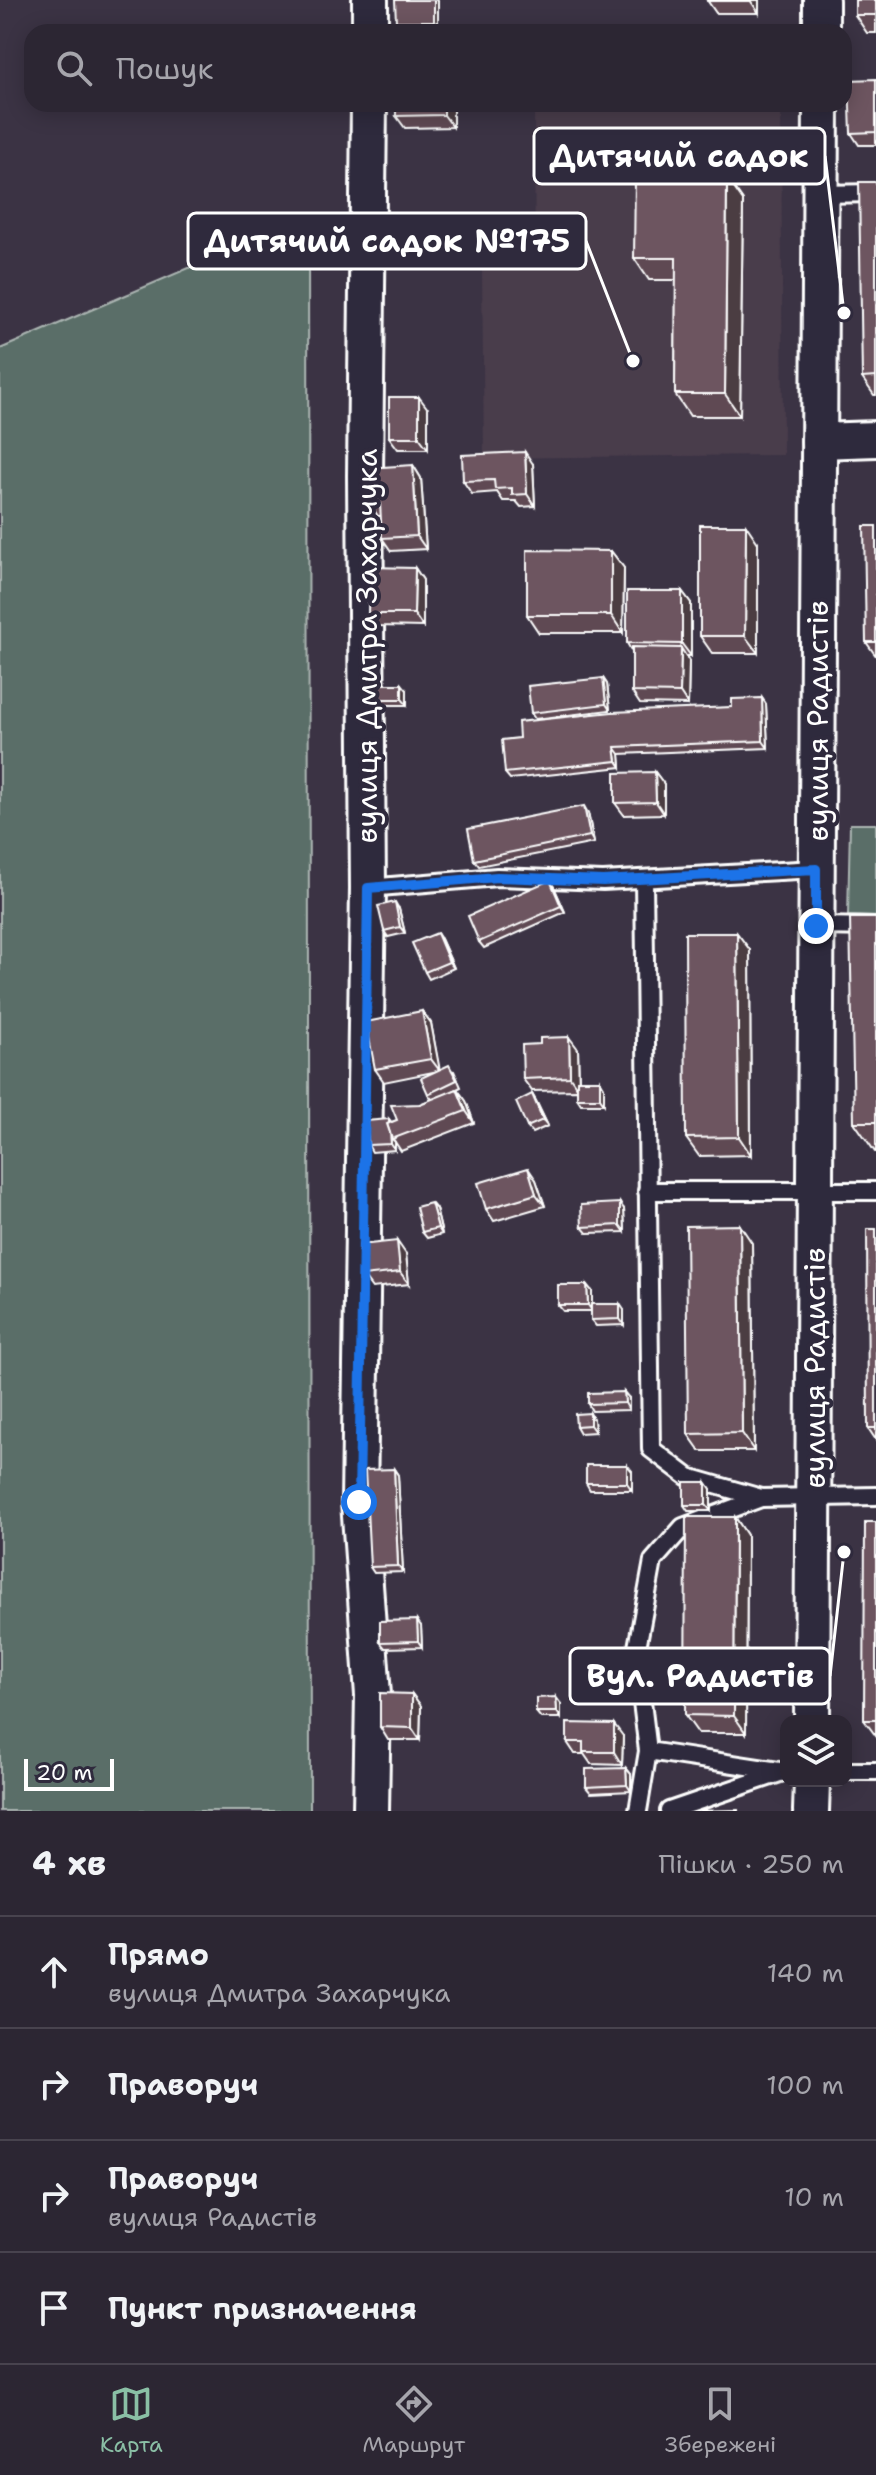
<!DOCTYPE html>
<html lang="uk">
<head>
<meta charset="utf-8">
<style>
	:root { --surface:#2c2633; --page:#38323f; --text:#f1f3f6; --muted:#a6a5ac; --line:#48434e; --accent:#8abfa5 }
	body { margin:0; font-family:"Shantell Sans",sans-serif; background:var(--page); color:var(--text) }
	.controls { position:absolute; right:24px; bottom:24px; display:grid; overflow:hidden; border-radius:16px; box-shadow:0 4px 20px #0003 }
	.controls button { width:72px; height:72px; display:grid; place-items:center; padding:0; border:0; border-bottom:2px solid var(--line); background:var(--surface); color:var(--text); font:40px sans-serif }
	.scale { position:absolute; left:24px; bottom:20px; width:90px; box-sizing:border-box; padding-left:8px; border:4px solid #fff; border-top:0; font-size:22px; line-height:28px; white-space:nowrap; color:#fff; -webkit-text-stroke:6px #2f2a3d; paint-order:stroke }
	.stop { position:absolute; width:24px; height:24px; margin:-18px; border:6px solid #1a73e8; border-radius:50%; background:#fff }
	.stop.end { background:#1a73e8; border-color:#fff; box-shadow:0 2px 8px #0008 }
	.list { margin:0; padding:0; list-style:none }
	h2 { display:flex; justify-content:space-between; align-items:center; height:104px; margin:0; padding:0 32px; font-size:34px }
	h2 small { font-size:26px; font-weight:400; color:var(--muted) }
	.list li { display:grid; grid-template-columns:52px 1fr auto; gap:24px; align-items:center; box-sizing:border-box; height:112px; padding:0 32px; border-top:2px solid var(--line) }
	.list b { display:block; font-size:30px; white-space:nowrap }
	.list p { margin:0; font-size:26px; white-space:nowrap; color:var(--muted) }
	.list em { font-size:26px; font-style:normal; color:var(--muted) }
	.icon { flex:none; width:44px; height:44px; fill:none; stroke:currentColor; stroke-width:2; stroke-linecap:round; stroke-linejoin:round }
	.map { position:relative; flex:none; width:876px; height:1811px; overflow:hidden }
	.search { position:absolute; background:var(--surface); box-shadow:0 4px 20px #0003; left:24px; right:24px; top:24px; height:88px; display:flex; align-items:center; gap:20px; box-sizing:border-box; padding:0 28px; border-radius:24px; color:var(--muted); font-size:30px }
	.sheet { height:552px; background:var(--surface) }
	nav { display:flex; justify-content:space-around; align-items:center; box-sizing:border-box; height:112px; border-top:2px solid var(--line); background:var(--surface); font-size:22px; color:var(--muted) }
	nav a { display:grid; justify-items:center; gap:4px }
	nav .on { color:var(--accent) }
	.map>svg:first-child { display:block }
	.built { fill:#4a3d4c }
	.green { fill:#5a6e67; stroke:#acb6b3; stroke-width:2 }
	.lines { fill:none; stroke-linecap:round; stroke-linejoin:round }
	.lane-casing { stroke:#fff; stroke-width:22 }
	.street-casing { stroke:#fff; stroke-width:40 }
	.lane { stroke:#2f2a3d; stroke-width:16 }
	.street { stroke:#2f2a3d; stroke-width:34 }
	.wall { fill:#5e4953; stroke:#fff; stroke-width:2 }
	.shaded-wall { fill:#4c3c43; stroke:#fff; stroke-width:2 }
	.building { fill:#6d5560; stroke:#fff; stroke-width:2 }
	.route { stroke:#1a73e8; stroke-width:10 }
	.labels { text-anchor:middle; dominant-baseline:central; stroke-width:8; stroke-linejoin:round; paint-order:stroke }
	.street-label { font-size:30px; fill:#fff; stroke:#2f2a3d }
	.leader { fill:none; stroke:#fff; stroke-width:3 }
	.callout-dot { fill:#fff; stroke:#2f2a3d; stroke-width:3 }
	.callout { fill:#2f2a3d; stroke:#fff; stroke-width:3 }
	.callout-label { font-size:32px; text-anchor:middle; font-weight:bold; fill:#fff }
</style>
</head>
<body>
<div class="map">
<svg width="876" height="1811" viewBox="0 0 876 1811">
	<rect width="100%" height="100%" fill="#3b3344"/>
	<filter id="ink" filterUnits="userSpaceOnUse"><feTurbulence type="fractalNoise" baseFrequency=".0125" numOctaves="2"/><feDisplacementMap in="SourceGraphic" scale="16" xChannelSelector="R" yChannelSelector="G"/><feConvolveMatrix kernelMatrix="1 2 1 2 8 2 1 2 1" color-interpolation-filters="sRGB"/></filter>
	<g filter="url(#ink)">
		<path class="built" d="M781,104L783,455L484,458L482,268L535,267L534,106Z"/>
		<g class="green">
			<path d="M308,217L310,1811H0V349Z"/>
			<path d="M850,824H876V917L848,916Z"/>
		</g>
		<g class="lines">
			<g class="lane-casing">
				<g id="lane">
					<path d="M820,194L876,193"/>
					<path d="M368,888L497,877L603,881L816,869"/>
					<path d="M816,926L876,927"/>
					<path d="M647,1191H876"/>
					<path d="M761,1498L876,1496"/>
					<path d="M648,1751L786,1772"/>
					<path d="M846,1771H876"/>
					<path d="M638,1811L648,1751L636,1653L653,1561L683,1527L761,1498L688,1477L651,1449L644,879"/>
					<path d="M669,1811L780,1773"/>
				</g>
			</g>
			<g class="street-casing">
				<g id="street">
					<path d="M370,32V0"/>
					<path d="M821,32V0"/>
					<path d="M369,104L365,476L368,888L359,1502L373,1695L371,1811"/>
					<path d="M819,441L876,439"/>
					<path d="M812,1721L821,104"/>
					<path d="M811,1811L812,1781"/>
				</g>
			</g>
			<use href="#lane" class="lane"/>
			<use href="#street" class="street"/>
		</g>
		<g class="wall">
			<path d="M438,0V27L400,28L396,21Z"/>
			<path d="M707,0H759V13H716Z"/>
			<path d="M876,0V33H867L855,15Z"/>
			<path d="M876,79V145H859L851,133Z"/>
			<path d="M453,104V127L405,128L396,116Z"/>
			<path d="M727,178L743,201L740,416H690L675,394L676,280H649L634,258Z"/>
			<path d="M876,182V395H874L862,378Z"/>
			<path d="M428,409V449H398L389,437Z"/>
			<path d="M533,464L535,506L521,507L516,501H503L497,492L472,494L463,481Z"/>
			<path d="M413,465L421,478L426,549L391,551L382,538L381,516H378L370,504Z"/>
			<path d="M876,526V656L866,642Z"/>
			<path d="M758,543V653H712L700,636Z"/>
			<path d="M611,551L624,568L623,633H539L527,615Z"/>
			<path d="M415,568L423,580V627L377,626L368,614Z"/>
			<path d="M682,591L691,603V656H686L689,661L688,705L640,704L632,692V652L627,643Z"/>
			<path d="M603,678L607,684L610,710L535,719L531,713Z"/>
			<path d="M407,690V705H380L375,699Z"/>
			<path d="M762,698L766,704L768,748L620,754L621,767L510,779L505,773L519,738L732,707Z"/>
			<path d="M655,772L664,784V814L624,815L615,803Z"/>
			<path d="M588,813L594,843L479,866L474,860Z"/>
			<path d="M554,887L565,912L484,948L479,942Z"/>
			<path d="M399,909L405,933L388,937L384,931Z"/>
			<path d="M876,918V1152H875L854,1122Z"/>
			<path d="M737,933L750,950L751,1155L699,1156L686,1138Z"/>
			<path d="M441,939L454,968L429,979L425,972Z"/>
			<path d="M422,1011L431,1023L439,1069L454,1071L461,1087L453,1091L457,1089L466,1101L474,1123L401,1151L395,1142V1150L372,1152L368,1145L391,1122L397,1120L420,1104L432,1099L428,1094L433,1072L384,1082L375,1069Z"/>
			<path d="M578,1049L579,1080H600L604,1087V1104H581L577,1098V1090L532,1091L523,1079Z"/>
			<path d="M532,1094L536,1101L548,1126L532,1133L527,1127Z"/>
			<path d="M536,1180L545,1206L494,1221L486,1209Z"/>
			<path d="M436,1209L442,1234L427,1238L422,1232Z"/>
			<path d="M624,1209L625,1232L587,1233L582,1227Z"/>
			<path d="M876,1229V1440L868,1428Z"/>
			<path d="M752,1243L754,1451H700L688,1434Z"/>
			<path d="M406,1254L409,1284L372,1288L363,1276Z"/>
			<path d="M592,1291V1304L624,1310V1325L596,1326L591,1320V1311H563L558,1305Z"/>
			<path d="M629,1398V1410L592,1411L588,1404Z"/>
			<path d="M594,1420L595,1432L580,1433L576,1426Z"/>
			<path d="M627,1465L632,1471V1490H590L586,1483Z"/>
			<path d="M394,1469L398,1475L403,1572L374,1573L370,1567Z"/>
			<path d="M706,1482L711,1489V1511H688L684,1505Z"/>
			<path d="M735,1517L747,1535L746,1733H698L685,1715Z"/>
			<path d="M876,1522V1736L864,1720Z"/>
			<path d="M421,1626L422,1647L385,1648L380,1642Z"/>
			<path d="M412,1694L421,1706L420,1740H388L380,1727Z"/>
			<path d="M561,1704V1718H541L536,1712Z"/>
			<path d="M623,1736L622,1765L591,1764L584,1754H575L567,1742Z"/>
			<path d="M626,1768L631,1774V1791L591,1793L586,1787Z"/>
		</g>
		<g class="shaded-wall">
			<path d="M434,0H438V27L434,21Z"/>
			<path d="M750,0H759V13Z"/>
			<path d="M444,104H453V127L444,115Z"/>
			<path d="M727,178L743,201L740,416L725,394Z"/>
			<path d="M419,397L428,409V449L419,437Z"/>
			<path d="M525,452L533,464L535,506L527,494Z"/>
			<path d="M413,465L421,478L426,549L417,536Z"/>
			<path d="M746,525L758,543V653L745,636Z"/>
			<path d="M611,551L624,568L623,633L611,615Z"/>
			<path d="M415,568L423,580V627L414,614Z"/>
			<path d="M682,591L691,603V656L682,644Z"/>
			<path d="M681,648L689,661L688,705L680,693Z"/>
			<path d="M603,678L607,684L610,710L606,704Z"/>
			<path d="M402,684L407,690V705L402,699Z"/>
			<path d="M762,698L766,704L768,748L763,741Z"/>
			<path d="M615,747L620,754L621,767L617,761Z"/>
			<path d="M655,772L664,784V814L656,802Z"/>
			<path d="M584,806L588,813L594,843L590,836Z"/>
			<path d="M550,880L554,887L565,912L561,906Z"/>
			<path d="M395,902L399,909L405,933L400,927Z"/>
			<path d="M437,933L441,939L454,968L449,962Z"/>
			<path d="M737,933L750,950L751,1155L739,1137Z"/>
			<path d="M422,1011L431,1023L440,1071L431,1059Z"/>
			<path d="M569,1037L578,1049L579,1090L570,1077Z"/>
			<path d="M600,1080L604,1087V1104L600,1098Z"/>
			<path d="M457,1089L466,1101L474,1123L466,1111Z"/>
			<path d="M532,1094L536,1101L548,1126L543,1120Z"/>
			<path d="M389,1119L394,1125L392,1139L395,1142V1150L391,1144Z"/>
			<path d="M528,1168L536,1180L545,1206L536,1194Z"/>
			<path d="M431,1203L436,1209L442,1234L438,1228Z"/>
			<path d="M620,1203L624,1209L625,1232L620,1225Z"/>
			<path d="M740,1225L752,1243L754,1451L742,1433Z"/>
			<path d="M397,1241L406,1254L409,1284L400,1272Z"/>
			<path d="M587,1285L592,1291V1311L588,1305Z"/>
			<path d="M620,1304L624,1310V1325L620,1319Z"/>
			<path d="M624,1392L629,1398V1410L625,1403Z"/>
			<path d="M590,1413L594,1420L595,1432L590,1425Z"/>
			<path d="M627,1465L632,1471V1490L627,1483Z"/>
			<path d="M394,1469L398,1475L403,1572L398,1566Z"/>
			<path d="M706,1482L711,1489V1511L706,1505Z"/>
			<path d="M735,1517L747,1535L746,1733L734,1716Z"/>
			<path d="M417,1620L421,1626L422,1647L418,1641Z"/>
			<path d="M412,1694L421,1706L420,1740L412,1728Z"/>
			<path d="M556,1697L561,1704V1718L557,1712Z"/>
			<path d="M614,1724L623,1736L622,1765L614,1752Z"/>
			<path d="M626,1768L631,1774V1791L627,1785Z"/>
		</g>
		<g class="building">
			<path d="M395,0H434V21H396Z"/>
			<rect x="707" y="0" width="43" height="1"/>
			<rect x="855" y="0" width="21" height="15"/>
			<path d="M876,79V132L851,133L849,80Z"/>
			<path d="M396,104H444V115L396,116Z"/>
			<path d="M635,177L727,178L725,394H675L676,258H634Z"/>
			<path d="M859,182H876V377L862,378Z"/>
			<rect x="389" y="397" width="30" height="40"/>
			<path d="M525,452L527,494L512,495V488L495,489L494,480L463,481L462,455Z"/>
			<path d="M413,465L417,536L382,538L380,503L370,504L367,468Z"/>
			<path d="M700,525H746L745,636H700Z"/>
			<path d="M864,526H876V642H866Z"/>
			<path d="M527,550L611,551V615H527Z"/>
			<path d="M369,567L415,568L414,614H368Z"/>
			<path d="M627,591H682V644L627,643Z"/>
			<path d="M632,647L681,648L680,693L632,692Z"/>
			<path d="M603,678L606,704L531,713L528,686Z"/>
			<rect x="375" y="684" width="27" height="15"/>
			<path d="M762,698L763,741L615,747L617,761L505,773L502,740L519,738L518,722L612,712L732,707V699Z"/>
			<path d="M655,772L656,802L615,803V773Z"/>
			<path d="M584,806L590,836L474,860L468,829Z"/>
			<path d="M550,880L561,906L479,942L468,916Z"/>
			<path d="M395,902L400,927L384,931L378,906Z"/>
			<path d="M850,918H876V1122H854Z"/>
			<path d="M437,933L449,962L425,972L412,943Z"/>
			<path d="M685,933H737L739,1137L686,1138Z"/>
			<path d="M422,1011L431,1059L375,1069L366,1022Z"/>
			<path d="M569,1037L570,1077L523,1079L522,1045L540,1044V1038Z"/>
			<path d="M449,1065L457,1080L428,1094L421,1078Z"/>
			<rect x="577" y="1080" width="23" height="18"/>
			<path d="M457,1089L466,1111L392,1139L387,1124L397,1120L391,1105L420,1104Z"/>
			<path d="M532,1094L543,1120L527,1127L516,1102Z"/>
			<path d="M389,1119V1123L387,1124L390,1133L391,1144L368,1145L366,1121Z"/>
			<path d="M528,1168L536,1194L486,1209L478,1183Z"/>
			<path d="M431,1203L438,1228L422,1232L416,1207Z"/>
			<path d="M620,1203V1225L582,1227L581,1205Z"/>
			<path d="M740,1225L742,1433L688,1434L686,1226Z"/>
			<path d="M867,1229H876V1428H868Z"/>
			<path d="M397,1241L400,1272L363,1276L360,1245Z"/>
			<path d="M558,1285H587L588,1305H558Z"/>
			<path d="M591,1304H620V1319L591,1320Z"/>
			<path d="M624,1392L625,1403L588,1404V1393Z"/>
			<path d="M590,1413V1425L576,1426L575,1414Z"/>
			<rect x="586" y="1465" width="41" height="18"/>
			<path d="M394,1469L398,1566L370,1567L365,1470Z"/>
			<rect x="684" y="1482" width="22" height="23"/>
			<path d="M686,1517H735L734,1716L685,1715Z"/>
			<path d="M865,1522H876V1720H864Z"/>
			<path d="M417,1620L418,1641L380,1642V1621Z"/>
			<path d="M380,1693L412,1694V1728L380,1727Z"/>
			<path d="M556,1697L557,1712H536V1698Z"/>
			<path d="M567,1723L614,1724V1752H583V1742H567Z"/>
			<path d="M626,1768L627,1785L586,1787V1769Z"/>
			<path d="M738,1810V1811H697Z"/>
		</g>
	</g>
	<g class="lines" filter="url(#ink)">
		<path class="route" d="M359,1502L368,888L497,877L603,881L816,869V926"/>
	</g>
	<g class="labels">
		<g class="street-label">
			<text transform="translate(366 646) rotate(-90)">вулиця Дмитра Захарчука</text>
			<text transform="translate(817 721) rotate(-90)">вулиця Радистів</text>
			<text transform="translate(814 1368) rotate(-90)">вулиця Радистів</text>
		</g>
	</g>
	<path class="leader" d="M844 313L825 156M633 361L586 241M844 1552L830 1676"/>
	<g class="callout-dot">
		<circle cx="844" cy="313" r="8"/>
		<circle cx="633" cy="361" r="8"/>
		<circle cx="844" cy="1552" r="8"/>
	</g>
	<g class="callout">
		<rect x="534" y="128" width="291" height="56" rx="8"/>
		<rect x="188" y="213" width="398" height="56" rx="8"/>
		<rect x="570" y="1648" width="260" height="56" rx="8"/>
	</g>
	<g class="callout-label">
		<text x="679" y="167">Дитячий садок</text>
		<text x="387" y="252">Дитячий садок №175</text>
		<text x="700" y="1687">Вул. Радистів</text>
	</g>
</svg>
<div class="controls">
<button><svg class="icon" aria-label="layers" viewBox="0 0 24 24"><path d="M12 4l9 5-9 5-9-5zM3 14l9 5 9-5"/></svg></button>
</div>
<div class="scale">20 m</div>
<div class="stop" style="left:359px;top:1502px"></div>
<div class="stop end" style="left:816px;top:926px"></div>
<div class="search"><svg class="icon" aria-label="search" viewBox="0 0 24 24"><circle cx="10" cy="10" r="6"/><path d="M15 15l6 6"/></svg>Пошук</div>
</div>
<section class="sheet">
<h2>4 хв<small>Пішки · 250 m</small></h2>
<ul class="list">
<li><svg class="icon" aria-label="ahead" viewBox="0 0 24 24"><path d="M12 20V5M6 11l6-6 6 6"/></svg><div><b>Прямо</b><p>вулиця Дмитра Захарчука</p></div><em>140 m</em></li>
<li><svg class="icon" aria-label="right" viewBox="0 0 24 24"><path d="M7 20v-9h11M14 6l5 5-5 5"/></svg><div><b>Праворуч</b></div><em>100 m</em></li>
<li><svg class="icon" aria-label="right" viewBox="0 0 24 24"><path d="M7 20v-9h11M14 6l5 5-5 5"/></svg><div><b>Праворуч</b><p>вулиця Радистів</p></div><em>10 m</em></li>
<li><svg class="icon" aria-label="arrive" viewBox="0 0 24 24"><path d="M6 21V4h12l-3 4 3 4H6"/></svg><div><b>Пункт призначення</b></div></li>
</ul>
</section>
<nav>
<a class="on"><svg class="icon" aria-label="map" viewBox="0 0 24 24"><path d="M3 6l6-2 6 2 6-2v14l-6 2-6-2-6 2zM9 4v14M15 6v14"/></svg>Карта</a>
<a><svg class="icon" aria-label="directions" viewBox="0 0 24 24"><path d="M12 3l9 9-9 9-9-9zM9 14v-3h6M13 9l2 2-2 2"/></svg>Маршрут</a>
<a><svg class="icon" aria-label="saved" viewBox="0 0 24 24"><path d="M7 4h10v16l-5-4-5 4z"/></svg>Збережені</a>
</nav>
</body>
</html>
